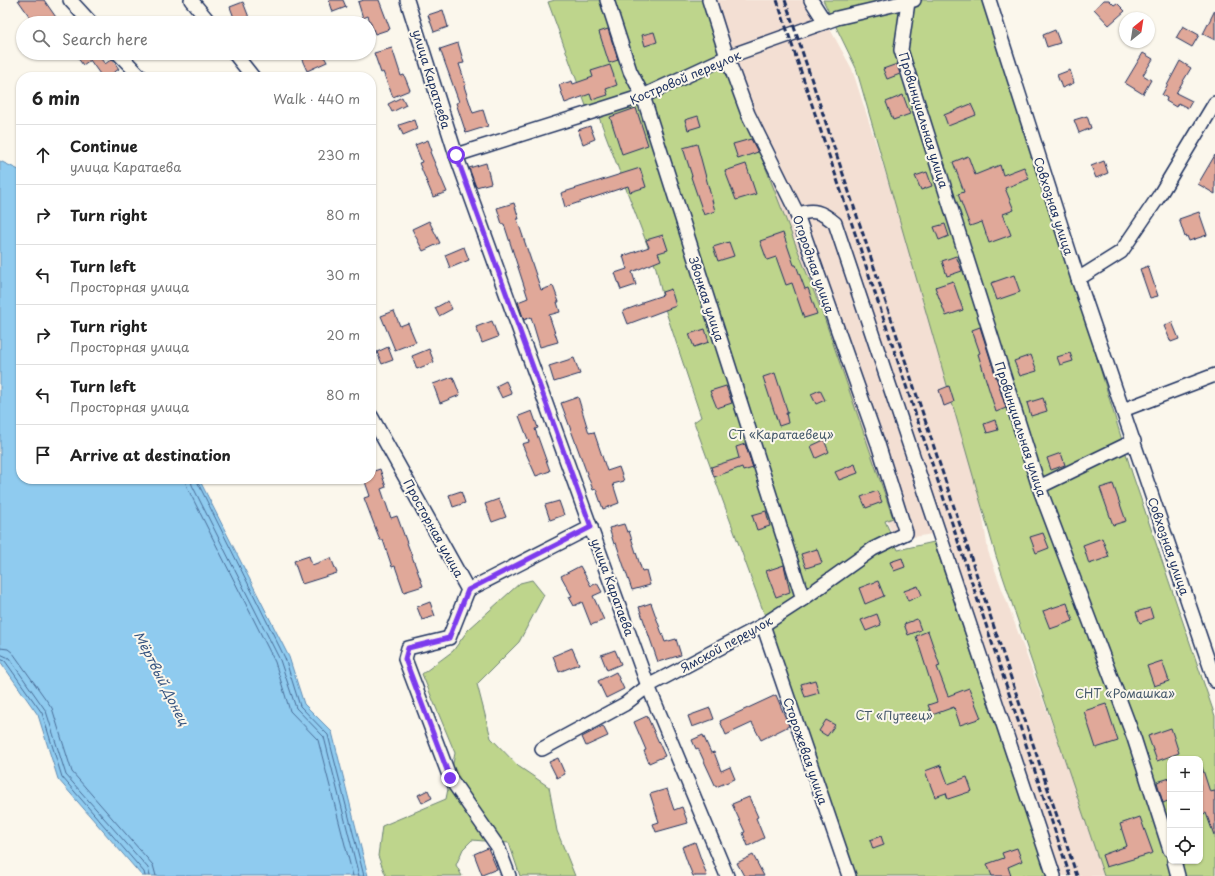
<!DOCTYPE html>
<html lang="en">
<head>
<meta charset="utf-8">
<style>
	:root { --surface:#fff; --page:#f6f6f6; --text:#222; --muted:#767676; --line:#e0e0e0 }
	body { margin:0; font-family:"Playpen Sans",sans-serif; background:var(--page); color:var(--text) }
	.controls { position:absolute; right:12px; bottom:12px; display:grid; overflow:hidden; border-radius:8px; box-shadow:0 1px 3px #0004 }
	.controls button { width:36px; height:36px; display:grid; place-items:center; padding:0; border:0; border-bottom:1px solid var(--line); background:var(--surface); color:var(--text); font:20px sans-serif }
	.compass { position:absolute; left:1119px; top:12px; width:36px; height:36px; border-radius:50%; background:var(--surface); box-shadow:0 1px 3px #0004; rotate:30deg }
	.stop { position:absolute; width:12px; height:12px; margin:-9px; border:3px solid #7c3aed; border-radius:50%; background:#fff }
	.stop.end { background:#7c3aed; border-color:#fff; box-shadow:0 1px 4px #0008 }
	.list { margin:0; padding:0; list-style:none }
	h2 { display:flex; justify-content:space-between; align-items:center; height:52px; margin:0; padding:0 16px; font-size:17px }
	h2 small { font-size:13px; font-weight:400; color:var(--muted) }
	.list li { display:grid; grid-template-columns:26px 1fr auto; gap:12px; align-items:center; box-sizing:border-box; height:60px; padding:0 16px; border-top:1px solid var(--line) }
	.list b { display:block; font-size:15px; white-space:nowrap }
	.list p { margin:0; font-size:13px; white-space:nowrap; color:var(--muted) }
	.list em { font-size:13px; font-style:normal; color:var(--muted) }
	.icon { flex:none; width:22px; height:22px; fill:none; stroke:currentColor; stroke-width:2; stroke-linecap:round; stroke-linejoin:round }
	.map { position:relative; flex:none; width:1215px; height:876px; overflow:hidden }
	.search { position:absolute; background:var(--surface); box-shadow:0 1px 3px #0004; left:16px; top:16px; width:360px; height:44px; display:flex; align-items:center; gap:10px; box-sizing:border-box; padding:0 14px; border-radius:22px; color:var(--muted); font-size:15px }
	.panel { position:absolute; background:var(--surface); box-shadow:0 1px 3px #0004; left:16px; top:72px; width:360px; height:412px; border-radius:16px }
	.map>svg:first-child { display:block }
	.built { fill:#f3dfd3 }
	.green { fill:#bed58c; stroke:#6c8275; fill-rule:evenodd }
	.water { fill:#8fcbef; stroke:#618db5 }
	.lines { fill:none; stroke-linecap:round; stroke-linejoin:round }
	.shore { stroke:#496d98; stroke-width:1 }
	.building { fill:#e0a899; stroke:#1b2f5e }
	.minor-casing { stroke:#1b2f5e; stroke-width:16 }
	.minor { stroke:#fbf7ec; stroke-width:13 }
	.rail { stroke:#1b2f5e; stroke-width:3; stroke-dasharray:6 3; stroke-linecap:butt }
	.route { stroke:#7c3aed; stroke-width:5 }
	.labels { text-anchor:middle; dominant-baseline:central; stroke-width:4; stroke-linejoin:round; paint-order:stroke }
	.street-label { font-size:12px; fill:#1b2f5e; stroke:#fbf7ec }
	.park-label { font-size:12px; fill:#44586a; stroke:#fbf7ec }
	.water-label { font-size:13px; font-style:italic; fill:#385682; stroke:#fbf7ec }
</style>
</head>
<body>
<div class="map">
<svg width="1215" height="876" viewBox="0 0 1215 876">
	<rect width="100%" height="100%" fill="#fbf7ec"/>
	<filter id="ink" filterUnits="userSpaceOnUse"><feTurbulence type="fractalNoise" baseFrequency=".025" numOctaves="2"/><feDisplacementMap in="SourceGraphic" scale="8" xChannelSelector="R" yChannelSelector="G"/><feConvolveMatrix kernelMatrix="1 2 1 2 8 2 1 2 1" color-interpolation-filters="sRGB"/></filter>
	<g filter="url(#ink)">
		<path class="built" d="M702,0H814L852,69L971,439L988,551L1108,876H1045L974,667L933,534L894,540L725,69Z"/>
		<g class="green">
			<path d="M555,0H704L721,53L825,320L893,518L885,521L898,550L934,542L1047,876H851L768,624L694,422L701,417L666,312L656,268L597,112L589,114L548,2Z"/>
			<path d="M823,0H988L1132,473L1215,716V876H1104L996,556L856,68ZM1170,759H1200V861H1170Z"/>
			<path d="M532,580L544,595L519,642L477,684L491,738L518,766L549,787L557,831L575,876H520L509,843L472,840L463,849L456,865L462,876H386L378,856L382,826L446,799L455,753L422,674L453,651L468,630L520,583Z"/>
		</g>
		<path class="water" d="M0,161L21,171V479H199L289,657L304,704L332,732L368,876H142L58,779L38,715L0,661Z"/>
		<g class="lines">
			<g class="shore">
				<path d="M185,479L187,487L275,662L290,711L318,740L353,876"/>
				<path d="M191,479L192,485L280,660L296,708L324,737L359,876"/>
				<path d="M196,479L285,658L300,706L328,735L364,876"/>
				<path d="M0,648L8,649L13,653L52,708L72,772L153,865L156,876"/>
				<path d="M0,654L9,658L46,711L66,775L148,868L150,876"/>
				<path d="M0,659L5,661L42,713L62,777L144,872L145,876"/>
			</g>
		</g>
		<g class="building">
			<path d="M18,0H44L60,23H34Z"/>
			<path d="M329,0H343L346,7L333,12Z"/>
			<path d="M364,0H379L390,29L375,34L368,16L363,18L358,2Z"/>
			<path d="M1104,0H1109L1114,5L1117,3L1125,11L1109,25L1094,9Z"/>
			<path d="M243,2L250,20L236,23L230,7Z"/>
			<path d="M443,10L448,27L434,32L428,15Z"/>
			<path d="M1215,10V40L1203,34Z"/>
			<path d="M1183,26L1199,35L1192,47L1176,38Z"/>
			<path d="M608,29L618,60L609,63L599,32Z"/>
			<path d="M1055,30L1060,43L1047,47L1043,35Z"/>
			<path d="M654,32L657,42L645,46L642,35Z"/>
			<path d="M458,43L464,63L459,64L466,85L464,86L473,113L483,110L488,126L466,133L456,103L459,102L440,49Z"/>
			<path d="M392,48L401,76L404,75L410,90L393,97L383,72L381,73L374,53Z"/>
			<path d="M74,53H101L98,55L105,64L112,59L119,69L107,77H102L90,60L83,65Z"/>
			<path d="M299,53H322L327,62L307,71Z"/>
			<path d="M1143,53L1153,59L1143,75L1151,80L1143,94L1125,83Z"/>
			<path d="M1180,61L1191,68L1176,93L1192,101L1188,108L1178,103L1176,107L1166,101L1167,98L1162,95Z"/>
			<path d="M897,64L900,74L887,79L883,69Z"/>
			<path d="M610,65L617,85L606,89L608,95L592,100L590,94L565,103L559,85L572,81L573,84L593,77L591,71Z"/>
			<path d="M1070,70L1074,83L1062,88L1057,75Z"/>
			<path d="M903,95L910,114L893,120L886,102Z"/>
			<path d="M402,97L406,105L392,112L388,104Z"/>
			<path d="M971,104L976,115L948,126L944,115Z"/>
			<path d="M636,108L648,145L622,154L610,117Z"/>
			<path d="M698,116L701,126L688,130L685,120Z"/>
			<path d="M1087,116L1091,128L1079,133L1074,120Z"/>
			<path d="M414,120L417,129L403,135L399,125Z"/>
			<path d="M590,126L595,139L583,144L578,130Z"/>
			<path d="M751,139L758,152L738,159L733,144Z"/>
			<path d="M428,140L432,151L430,152L447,192L433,197L419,163L422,162L415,145Z"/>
			<path d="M697,144L715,211L704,215L691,177L692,176L683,148Z"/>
			<path d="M1215,155V194L1198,184Z"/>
			<path d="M968,156L975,175L1000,165L1003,175L1024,167L1029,179L1005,188L1014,210L1003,214L1011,235L989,243L982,222L970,226L958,194L964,192L953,162Z"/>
			<path d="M1104,161L1108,173L1096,178L1091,166Z"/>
			<path d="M486,163L491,183L476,187L469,168Z"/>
			<path d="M746,164L756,194L736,200L725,171Z"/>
			<path d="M640,168L646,187L630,192L628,186L565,207L561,193Z"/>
			<path d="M927,172L932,186L921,190L915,176Z"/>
			<path d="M514,203L519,219H517L541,290L553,286L559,302H557L560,312L549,315L558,342L540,347L531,317L524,320L518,302L528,298L504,224H502L497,208Z"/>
			<path d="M1199,212L1207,235L1189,241L1187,236L1185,237L1179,219Z"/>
			<path d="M429,221L440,243L423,251L412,229Z"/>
			<path d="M945,224L949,236L939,240L934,227Z"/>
			<path d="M783,233L794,265H796L805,289L808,288L817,314L804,318L792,283L786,285L776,257L767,260L760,241Z"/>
			<path d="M663,235L668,250L658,253L661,260L632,272L636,285L621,290L615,273L627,269L623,256L649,247L646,240Z"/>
			<path d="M729,242L734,256L718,261L713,247Z"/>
			<path d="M464,247L469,260L450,268L445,255Z"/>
			<path d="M956,256L962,271L947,276L942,261Z"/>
			<path d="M1148,266L1158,296L1150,298L1140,269Z"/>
			<path d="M1014,275L1020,292L997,300L991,283Z"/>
			<path d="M953,281L963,310L946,316L935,287Z"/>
			<path d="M671,289L676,306L628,324L623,311L642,304V302L663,295L662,292Z"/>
			<path d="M448,301L452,309L439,316L435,308Z"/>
			<path d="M394,311L400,326L408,323L416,342L395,350L381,316Z"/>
			<path d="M492,321L498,337L482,343L476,327Z"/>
			<path d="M1172,322L1179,339L1171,342L1164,326Z"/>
			<path d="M980,327L1006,408L996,412L978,354L980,353L972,330Z"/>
			<path d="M705,329L709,342L694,347L689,334Z"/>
			<path d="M388,347L393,360L382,364L377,352Z"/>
			<path d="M429,349L434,362L417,369L412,356Z"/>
			<path d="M1070,353L1073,361L1060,365L1057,357Z"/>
			<path d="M1031,355L1037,371L1020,376L1014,361Z"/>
			<path d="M574,358L580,374L554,382L549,366Z"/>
			<path d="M775,373L788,413H786L788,423L779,426L763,377Z"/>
			<path d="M453,377L460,395L440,403L433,384Z"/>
			<path d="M506,381L512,394L502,398L496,386Z"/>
			<path d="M726,386L732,403L717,408L710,391Z"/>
			<path d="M949,386L954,402L944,406L939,390Z"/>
			<path d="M820,390L825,400L816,404L811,394Z"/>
			<path d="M578,397L589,433L594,432L607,471L619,467L624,481L613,484L619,503L603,509L596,489L593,490L561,403Z"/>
			<path d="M1043,398L1047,411L1031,416L1027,403Z"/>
			<path d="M532,411L538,428L535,429L550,471L536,476L522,444L529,442L519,416Z"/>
			<path d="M995,420L998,430L987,433L984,424Z"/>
			<path d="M824,440L829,452L816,458L811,446Z"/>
			<path d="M745,444L753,468L743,471L742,467L714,477L711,467L739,458L736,447Z"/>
			<path d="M1061,453L1065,465L1051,470L1047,458Z"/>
			<path d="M855,464L858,473L839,480L835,472Z"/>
			<path d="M380,469L386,487L381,489L391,518L397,516L423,586L404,592L395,566L392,567L383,540H380L364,498L370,496L364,479H371V472Z"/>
			<path d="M1113,484L1126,521L1113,525L1100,488Z"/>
			<path d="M461,491L465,503L453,507L449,495Z"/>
			<path d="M877,491L882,502L866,508L861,497Z"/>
			<path d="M499,499L506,517L492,522L485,504Z"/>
			<path d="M559,501L564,515L550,520L545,505Z"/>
			<path d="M766,511L770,526L757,530L752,515Z"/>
			<path d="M624,524L627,532L629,531L642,571L646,570L650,585L632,590L616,543L614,544L609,528Z"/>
			<path d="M1043,533L1049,548L1036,553L1030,537Z"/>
			<path d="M1102,538L1109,557L1089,564L1083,545Z"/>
			<path d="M817,549L822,563L806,568L801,554Z"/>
			<path d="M309,556L312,565L331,558L337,573L302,584L294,561Z"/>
			<path d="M902,558L905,567L894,571L890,562Z"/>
			<path d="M784,565L790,592L776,597L766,571Z"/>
			<path d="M580,566L591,586L597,583L602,592L593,596L604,620L591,625L582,602L574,606L569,597L572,596L561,576Z"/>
			<path d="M878,581L884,596L865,604L859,588Z"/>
			<path d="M918,586L922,595L908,601L904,591Z"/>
			<path d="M430,602L435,616L422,620L417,607Z"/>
			<path d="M651,603L665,642L676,639L681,655L658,662L639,607Z"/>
			<path d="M1067,603L1073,621L1050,629L1043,611Z"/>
			<path d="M1150,608L1153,618L1140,623L1136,612Z"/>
			<path d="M877,614L881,625L866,631L861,620Z"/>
			<path d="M917,619L921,630L908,635L904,624Z"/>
			<path d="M928,631L940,666L937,667L948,696L969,688L981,718L960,725L954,707L932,715L928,705L937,702L916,636Z"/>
			<path d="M572,648L579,664L559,672L553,656Z"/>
			<path d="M615,650L621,664L607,670L601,655Z"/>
			<path d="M1162,661L1169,681L1154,686L1147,666Z"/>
			<path d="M616,672L624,689L606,698L598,681Z"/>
			<path d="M815,680L819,693L805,697L801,684Z"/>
			<path d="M776,695L789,726L761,740L752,723L726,735L720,721Z"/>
			<path d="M1106,704L1118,741L1096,748L1084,711Z"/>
			<path d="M710,708L714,719L692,727L688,716Z"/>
			<path d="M647,716L665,756L649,763L644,751L646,750L634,722Z"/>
			<path d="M826,720L835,725L827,736L819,731Z"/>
			<path d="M603,726L608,736L586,746L582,737Z"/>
			<path d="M1171,728L1179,753L1157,761L1148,736Z"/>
			<path d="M703,735L711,753L714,752L721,771L730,767L735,779L716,787L698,748L696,749L692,740Z"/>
			<path d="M558,758L565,774L557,778L549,762Z"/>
			<path d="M941,765L948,784L967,777L972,791L948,799L946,793L935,797L925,771Z"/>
			<path d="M1200,767H1202L1210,792L1215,791V835H1214L1206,813L1200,815Z"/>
			<path d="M1170,778V800L1163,803L1157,782Z"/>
			<path d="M667,789L674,810L682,807L688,823L656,832L653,824L659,822L650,794Z"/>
			<path d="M428,790L432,798L422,803L418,795Z"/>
			<path d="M749,797L758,817L756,818L764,838L748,846L743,833L745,832L732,804Z"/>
			<path d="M1140,817L1153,853L1106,867L1102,855L1127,846L1120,824Z"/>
			<path d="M881,836L884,845L873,849L870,840Z"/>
			<path d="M695,842L707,876H693L688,864L682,847Z"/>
			<path d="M488,848L497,869L482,875L474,854Z"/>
			<path d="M1017,848L1022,861L1008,867L1011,876H992L987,864L1004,858L1002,853Z"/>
			<path d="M753,855L764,876H744L737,863Z"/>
		</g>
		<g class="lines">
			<g class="minor-casing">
				<g id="minor">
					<path d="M70,0L91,23"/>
					<path d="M191,0L210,23"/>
					<path d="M407,0L456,155L648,686L727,876"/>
					<path d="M607,0L630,71L643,96L803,599"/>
					<path d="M811,0L825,22"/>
					<path d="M989,0L1078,279L1215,681"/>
					<path d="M908,2L901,50L1039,487L1134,738L1170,850"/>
					<path d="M118,53L141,77"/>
					<path d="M234,53L253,77"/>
					<path d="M456,155L643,96L727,57L837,18L914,0"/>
					<path d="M797,215C813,208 822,212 835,223L1054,876"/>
					<path d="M1078,279L1121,252L1159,196L1215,103"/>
					<path d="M1123,410L1215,375"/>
					<path d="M371,416L468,590L449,638L408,648L405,659L450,778L498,847L509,876"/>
					<path d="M1039,487L1134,441"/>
					<path d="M468,590L591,527"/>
					<path d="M763,625L849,876"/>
					<path d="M542,749L625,704L648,686L763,625L803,599L873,549L906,533L878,444L795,209L748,114L727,57L709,0"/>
					<path d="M1174,861L1178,876"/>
				</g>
			</g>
			<use href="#minor" class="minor"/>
			<g class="rail">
				<path d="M777,0L1070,876"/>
				<path d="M785,0L1077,876"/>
			</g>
		</g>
	</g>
	<g class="lines" filter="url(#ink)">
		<path class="route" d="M450,778L405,659L408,648L449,638L468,590L591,527L456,155"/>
	</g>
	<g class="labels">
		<g class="street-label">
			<text transform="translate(685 77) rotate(-23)">Костровой переулок</text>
			<text transform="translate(432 79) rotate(73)">улица Каратаева</text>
			<text transform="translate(924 120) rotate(73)">Провинциальная улица</text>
			<text transform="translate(1054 206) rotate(72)">Совхозная улица</text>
			<text transform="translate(814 264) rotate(71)">Огородная улица</text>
			<text transform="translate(707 299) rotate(72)">Звонкая улица</text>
			<text transform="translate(1021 429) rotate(72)">Провинциальная улица</text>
			<text transform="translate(434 528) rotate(61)">Просторная улица</text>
			<text transform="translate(1169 546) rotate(71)">Совхозная улица</text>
			<text transform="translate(613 587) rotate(70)">улица Каратаева</text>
			<text transform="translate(726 644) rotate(-29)">Ямской переулок</text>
			<text transform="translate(806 751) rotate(71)">Сторожевая улица</text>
		</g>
		<g class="park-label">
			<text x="781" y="434">СТ «Каратаевец»</text>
			<text x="1125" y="693">СНТ «Ромашка»</text>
			<text x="894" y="715">СТ «Путеец»</text>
		</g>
		<g class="water-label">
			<text transform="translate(162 678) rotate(63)">Мёртвый Донец</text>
		</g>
	</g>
</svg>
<div class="controls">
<button>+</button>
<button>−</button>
<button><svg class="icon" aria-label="locate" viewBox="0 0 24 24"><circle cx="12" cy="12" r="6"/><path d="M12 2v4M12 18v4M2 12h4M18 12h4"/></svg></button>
</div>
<svg class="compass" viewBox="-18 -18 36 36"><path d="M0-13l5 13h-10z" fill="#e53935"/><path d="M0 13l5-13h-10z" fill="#767676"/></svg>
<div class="stop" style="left:456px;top:155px"></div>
<div class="stop end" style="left:450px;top:778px"></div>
<div class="search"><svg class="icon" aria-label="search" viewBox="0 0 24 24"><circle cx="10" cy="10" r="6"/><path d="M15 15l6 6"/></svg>Search here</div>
<section class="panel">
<h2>6 min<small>Walk · 440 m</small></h2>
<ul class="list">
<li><svg class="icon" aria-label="ahead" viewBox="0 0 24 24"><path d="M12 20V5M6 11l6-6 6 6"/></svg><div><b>Continue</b><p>улица Каратаева</p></div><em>230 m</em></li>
<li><svg class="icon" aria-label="right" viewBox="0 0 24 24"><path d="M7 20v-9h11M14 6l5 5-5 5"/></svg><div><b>Turn right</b></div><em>80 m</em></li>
<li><svg class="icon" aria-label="left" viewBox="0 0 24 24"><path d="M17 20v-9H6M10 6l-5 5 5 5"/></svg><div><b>Turn left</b><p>Просторная улица</p></div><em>30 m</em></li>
<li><svg class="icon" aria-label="right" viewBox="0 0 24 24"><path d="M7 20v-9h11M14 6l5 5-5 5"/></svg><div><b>Turn right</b><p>Просторная улица</p></div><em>20 m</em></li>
<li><svg class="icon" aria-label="left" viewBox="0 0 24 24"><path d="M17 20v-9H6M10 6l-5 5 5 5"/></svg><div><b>Turn left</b><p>Просторная улица</p></div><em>80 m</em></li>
<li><svg class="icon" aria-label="arrive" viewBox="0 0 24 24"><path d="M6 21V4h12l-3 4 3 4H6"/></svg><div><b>Arrive at destination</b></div></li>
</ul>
</section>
</div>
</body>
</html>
